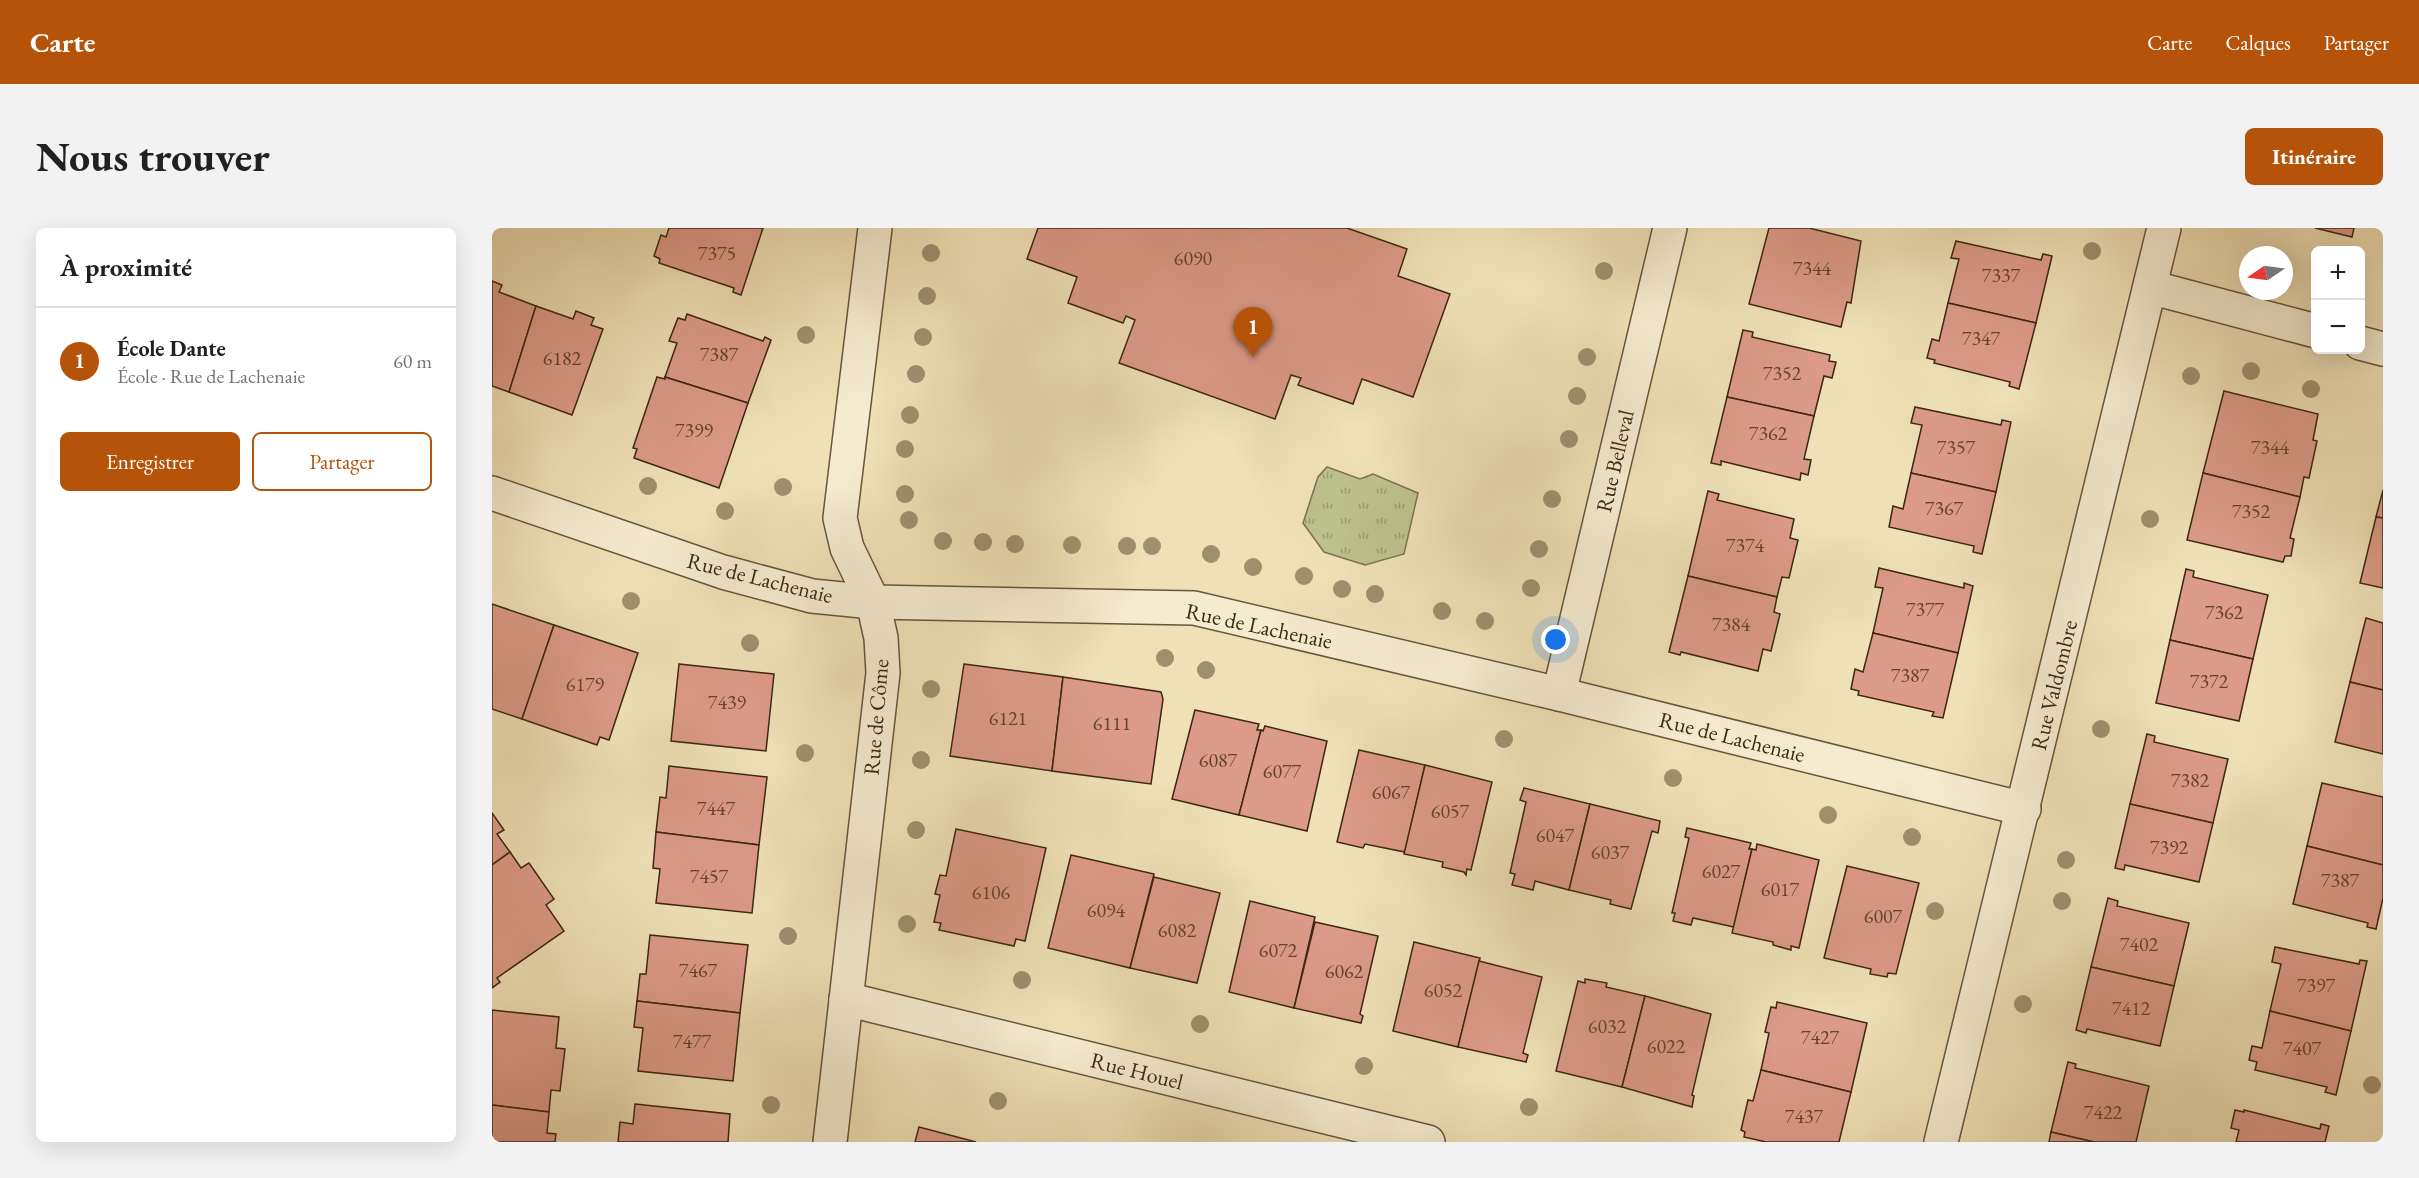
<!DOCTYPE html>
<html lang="fr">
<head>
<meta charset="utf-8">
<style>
	:root { --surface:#fff; --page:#f2f2f2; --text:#202124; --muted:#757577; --line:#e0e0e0; --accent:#b45309 }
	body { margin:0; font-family:"EB Garamond",serif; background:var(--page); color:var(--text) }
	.controls { position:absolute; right:18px; top:18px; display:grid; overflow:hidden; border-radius:9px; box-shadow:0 6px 24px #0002 }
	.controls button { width:54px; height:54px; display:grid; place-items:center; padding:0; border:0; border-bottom:2px solid var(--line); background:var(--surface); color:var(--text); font:30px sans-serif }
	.compass { position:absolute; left:1747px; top:18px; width:54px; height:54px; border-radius:50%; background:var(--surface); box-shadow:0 6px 24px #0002; rotate:257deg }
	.you { position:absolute; left:1064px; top:412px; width:21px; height:21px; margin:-15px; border:4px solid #fff; border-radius:50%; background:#1a73e8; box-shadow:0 0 0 9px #1a73e833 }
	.badge { display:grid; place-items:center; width:39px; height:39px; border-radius:50%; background:var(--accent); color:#fff; font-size:20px; font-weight:700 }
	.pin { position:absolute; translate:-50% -50px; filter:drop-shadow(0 2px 3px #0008) }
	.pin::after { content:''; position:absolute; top:32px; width:21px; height:18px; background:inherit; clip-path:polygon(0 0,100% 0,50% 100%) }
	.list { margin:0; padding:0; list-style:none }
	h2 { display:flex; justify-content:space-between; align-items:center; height:78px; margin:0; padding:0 24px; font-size:26px }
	h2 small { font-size:20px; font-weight:400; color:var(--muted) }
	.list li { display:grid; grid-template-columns:39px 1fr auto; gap:18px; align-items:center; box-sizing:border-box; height:108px; padding:0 24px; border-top:2px solid var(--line) }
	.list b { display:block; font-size:22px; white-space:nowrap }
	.list p { margin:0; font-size:20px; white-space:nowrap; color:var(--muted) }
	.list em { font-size:20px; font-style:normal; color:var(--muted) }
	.actions { display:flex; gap:12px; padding:18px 24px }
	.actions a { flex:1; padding:14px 0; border:2px solid var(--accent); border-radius:9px; text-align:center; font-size:21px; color:var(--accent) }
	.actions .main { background:var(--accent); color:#fff }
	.map { position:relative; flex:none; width:1891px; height:914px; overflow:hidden; border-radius:9px }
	header { display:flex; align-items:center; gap:36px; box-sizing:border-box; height:84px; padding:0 30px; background:var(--accent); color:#fff }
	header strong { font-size:28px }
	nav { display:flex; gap:33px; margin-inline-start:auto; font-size:21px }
	.intro { display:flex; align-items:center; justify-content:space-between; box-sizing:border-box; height:144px; padding:0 36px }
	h1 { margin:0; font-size:42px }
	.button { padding:15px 27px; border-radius:9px; background:var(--accent); color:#fff; font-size:21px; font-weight:700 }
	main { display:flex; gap:36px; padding:0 36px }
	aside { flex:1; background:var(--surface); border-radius:9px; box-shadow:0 6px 24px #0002 }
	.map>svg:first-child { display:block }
	.grass { fill:url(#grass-tufts); stroke:#7d7450; stroke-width:1.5 }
	.building { fill:#dc9a88; stroke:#3d2614; stroke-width:1.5 }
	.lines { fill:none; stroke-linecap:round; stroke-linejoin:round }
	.street-casing { stroke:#6a543c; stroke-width:36 }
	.street { stroke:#f5ebcf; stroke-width:33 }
	.tree { fill:#9f8f6d }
	.labels { text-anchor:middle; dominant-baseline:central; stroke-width:4.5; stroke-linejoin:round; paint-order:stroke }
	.number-label { font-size:20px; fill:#654331 }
	.street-label { font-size:22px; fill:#3d2614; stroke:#f5ebcf }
</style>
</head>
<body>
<header>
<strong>Carte</strong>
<nav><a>Carte</a><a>Calques</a><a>Partager</a></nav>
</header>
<div class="intro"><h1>Nous trouver</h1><a class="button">Itinéraire</a></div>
<main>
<aside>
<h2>À proximité<small></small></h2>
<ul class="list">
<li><span class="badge">1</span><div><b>École Dante</b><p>École · Rue de Lachenaie</p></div><em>60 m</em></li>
</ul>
<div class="actions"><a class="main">Enregistrer</a><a>Partager</a></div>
</aside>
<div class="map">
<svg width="1891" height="914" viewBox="0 0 1891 914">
	<defs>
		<pattern id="grass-tufts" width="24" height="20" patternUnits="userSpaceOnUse" patternTransform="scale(1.5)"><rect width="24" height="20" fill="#bdc18b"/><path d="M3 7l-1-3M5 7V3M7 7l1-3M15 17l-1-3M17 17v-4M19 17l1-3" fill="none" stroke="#9b9d70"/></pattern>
	</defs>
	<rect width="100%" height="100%" fill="#efe0b5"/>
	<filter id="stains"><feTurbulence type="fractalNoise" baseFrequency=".00333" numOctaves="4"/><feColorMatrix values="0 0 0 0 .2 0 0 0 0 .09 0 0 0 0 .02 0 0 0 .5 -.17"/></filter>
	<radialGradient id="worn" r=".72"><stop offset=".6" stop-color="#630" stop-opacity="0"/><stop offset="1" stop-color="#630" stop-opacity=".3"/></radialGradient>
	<path class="grass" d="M835,239L868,251L881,246L926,265L912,326L873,337L832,324L811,295L826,249Z"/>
	<g class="building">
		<path d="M177,0H271L249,67L241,64L242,60L167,35L168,31L162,28L169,7L174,9Z"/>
		<path d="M546,0H855L915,21L906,48L958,66L921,169L870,151L861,176L806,157L809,150L799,147L783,191L627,135L643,92L634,88L631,95L576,75L585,49L535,31Z"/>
		<path d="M1277,0H1317L1369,13L1359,75L1355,74L1349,99L1257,76Z"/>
		<path d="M1823,0H1862L1860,9Z"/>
		<path d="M1464,13L1549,32L1551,26L1560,28L1544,95L1456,75L1467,31L1459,30Z"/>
		<path d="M0,53L10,57L7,64L44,78L17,164L0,158Z"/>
		<path d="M1456,75L1544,95L1527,161L1517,158L1518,154L1442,135L1443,132L1435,130L1440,111L1447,113Z"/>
		<path d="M44,78L81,91L84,83L102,90L99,97L111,101L80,187L17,164Z"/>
		<path d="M195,86L271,113L273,109L279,112L256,175L173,149L185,115L177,113L186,90L193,92Z"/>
		<path d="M1251,102L1261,104L1260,109L1338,127L1337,133L1344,134L1340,150L1332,148L1322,188L1235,169Z"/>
		<path d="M165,149L173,151V149L256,175L227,260L142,230L145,221L141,220Z"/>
		<path d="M1732,163L1826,186L1821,212L1825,213L1817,250L1812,249L1808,269L1711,245Z"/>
		<path d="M1235,169L1322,188L1312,231L1319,232L1316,247L1309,245L1308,252L1229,233V237L1219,235Z"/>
		<path d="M1423,179L1509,197L1510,192L1519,194L1504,264L1419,245L1430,197L1419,195Z"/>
		<path d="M1419,245L1504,264L1490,326L1481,324L1482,318L1397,299L1401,278L1411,281Z"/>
		<path d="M1711,245L1808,269L1798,310L1802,311L1799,328H1793L1791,334L1695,312Z"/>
		<path d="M1891,262V290L1884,289Z"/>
		<path d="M1216,263L1227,266L1225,272L1302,291L1298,310L1306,312L1297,350L1290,349L1285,369L1196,348Z"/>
		<path d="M1884,289L1891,290V360L1868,355Z"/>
		<path d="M1387,340L1472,360V355L1481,358L1466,425L1381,405L1391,360L1383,359Z"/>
		<path d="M1694,341L1702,343L1701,349L1776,367L1761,431L1678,412Z"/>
		<path d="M1196,348L1285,369L1282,384L1288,386L1279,423L1271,421L1266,443L1189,424L1188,427L1177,424Z"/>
		<path d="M0,376L62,397L30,491L0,481Z"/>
		<path d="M1874,390L1891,395V462L1858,454Z"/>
		<path d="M62,397L146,425L117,512L108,509L105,517L30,491Z"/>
		<path d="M1381,405L1466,425L1451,490L1440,488L1442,484L1366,467L1367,463L1359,461L1363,441L1371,444Z"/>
		<path d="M1678,412L1761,431L1747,493L1664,475Z"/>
		<path d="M187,436L282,446L274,523L179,513Z"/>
		<path d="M472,436L571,449L560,543L458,528Z"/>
		<path d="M571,449L669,464L671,471L659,556L560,543Z"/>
		<path d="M1858,454L1891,462V526L1843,514Z"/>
		<path d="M703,482L767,496L765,502H769L747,587L680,571Z"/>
		<path d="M773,498L835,513L815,603L747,587L769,502L771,503Z"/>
		<path d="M1655,506L1663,508L1662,514L1736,531L1721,595L1638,576Z"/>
		<path d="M867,522L933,537L913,624L873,616L871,620L845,614Z"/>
		<path d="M933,537L1000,554L979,642L975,641L974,647L972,644L950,639L951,634L912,626Z"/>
		<path d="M177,538L275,549L267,617L164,604L168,569L174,570Z"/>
		<path d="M1830,555L1891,569V637L1815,618Z"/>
		<path d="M1032,560L1098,576L1077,662L1043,653L1041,662L1020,657L1023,646L1018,645L1034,574L1028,572Z"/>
		<path d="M1098,576L1168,593L1166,605L1160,603L1139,681L1118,676L1119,672L1077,662Z"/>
		<path d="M1638,576L1721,595L1707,654L1633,637L1632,642L1623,640Z"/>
		<path d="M0,585L12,602L5,606L18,624L0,637Z"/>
		<path d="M1195,600L1259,615L1257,621H1260L1242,699L1201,690L1199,697L1181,693L1183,685H1180L1197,610L1193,609Z"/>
		<path d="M464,601L554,620L533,713L524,711L522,718L447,702L449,695L442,694L448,667L443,666L448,647L454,648Z"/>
		<path d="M164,604L267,617L260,685L164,675L168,641L161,640Z"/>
		<path d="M1265,616L1327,632L1307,720L1299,718V722L1281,717V714L1240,705L1260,621L1264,622Z"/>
		<path d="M1815,618L1891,637V670L1884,701L1875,699L1876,695L1801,676Z"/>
		<path d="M18,624L29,640L37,635L62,671L54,677L72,703L5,750L8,754L0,760V637Z"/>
		<path d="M579,627L662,646L638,740L556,720Z"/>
		<path d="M1355,638L1427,655L1404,746L1396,745L1395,749L1378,746L1379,741L1332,730Z"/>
		<path d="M662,649L728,665L705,755L638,740Z"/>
		<path d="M1616,670L1626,673L1625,678L1697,695L1682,758L1599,739Z"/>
		<path d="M758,673L823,689L802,780L737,764Z"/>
		<path d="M823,694L886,708L868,786L871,788L869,795L802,780Z"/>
		<path d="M158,707L256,717L248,785L145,773L148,746H154Z"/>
		<path d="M922,714L988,730L966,819L901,803Z"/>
		<path d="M1783,719L1867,736L1868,732L1875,733L1859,803L1778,783L1789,736L1780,734Z"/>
		<path d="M987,733L1050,749L1031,825L1036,827L1034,834L966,819Z"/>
		<path d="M1599,739L1682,758L1668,818L1595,801L1594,805L1584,802Z"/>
		<path d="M1093,751L1115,755L1114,759L1153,768L1130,859L1064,843L1086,753L1093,755Z"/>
		<path d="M1153,768L1219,786L1200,867L1202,868L1200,879L1130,859Z"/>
		<path d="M145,773L248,785L241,853L146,843L151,800L142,799Z"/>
		<path d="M1285,774L1375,795L1359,864L1269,842L1277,805L1273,804L1279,779L1284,780Z"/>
		<path d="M0,782L67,789L64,820L73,821L68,863L59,862L57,884L0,877Z"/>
		<path d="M1778,783L1859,803L1844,867L1833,864L1835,859L1763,842L1765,834L1757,832L1760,818L1770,820Z"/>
		<path d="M1576,834L1584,836L1583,840L1657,858L1644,914H1602L1559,904Z"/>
		<path d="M1269,842L1359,864L1347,914H1274L1252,909L1253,904L1249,902L1256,872L1261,873Z"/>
		<path d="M143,876L238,886L236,914H126L128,894L141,896Z"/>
		<path d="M0,877L57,884L55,905L64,906L63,914H0Z"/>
		<path d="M1743,882L1752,884V882L1828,901L1829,896L1837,898L1833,914H1744L1747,902L1739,900Z"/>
		<path d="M427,899L484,914H423Z"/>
		<path d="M1559,904L1602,914H1557Z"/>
	</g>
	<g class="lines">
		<g class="street-casing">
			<g id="street">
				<path d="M1658,59L1824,103"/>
				<path d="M1868,115L1891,121"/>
				<path d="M0,265L231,344L320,368L381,374L702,380L1067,466L1532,581"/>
				<path d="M1067,466L1178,0"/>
				<path d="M354,771L936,914"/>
				<path d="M338,914L391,445L389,410L381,374L355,320L348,290L383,0"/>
				<path d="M1449,914L1672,0"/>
			</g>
		</g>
		<use href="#street" class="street"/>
	</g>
	<g class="tree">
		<circle cx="1600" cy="23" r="9"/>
		<circle cx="439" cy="25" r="9"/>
		<circle cx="1112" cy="43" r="9"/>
		<circle cx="435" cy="68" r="9"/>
		<circle cx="314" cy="107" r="9"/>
		<circle cx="431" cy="109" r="9"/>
		<circle cx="1095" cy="129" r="9"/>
		<circle cx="1759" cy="143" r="9"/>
		<circle cx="424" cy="146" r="9"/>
		<circle cx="1699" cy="148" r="9"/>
		<circle cx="1819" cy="161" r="9"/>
		<circle cx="1085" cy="168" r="9"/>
		<circle cx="418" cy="187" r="9"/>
		<circle cx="1077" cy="211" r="9"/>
		<circle cx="413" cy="221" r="9"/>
		<circle cx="156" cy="258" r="9"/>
		<circle cx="291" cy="259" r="9"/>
		<circle cx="413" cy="266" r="9"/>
		<circle cx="1060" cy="271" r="9"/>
		<circle cx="233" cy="283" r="9"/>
		<circle cx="1658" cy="291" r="9"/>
		<circle cx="417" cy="292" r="9"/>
		<circle cx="451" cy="313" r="9"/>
		<circle cx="491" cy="314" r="9"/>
		<circle cx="523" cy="316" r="9"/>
		<circle cx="580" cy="317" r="9"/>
		<circle cx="635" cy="318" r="9"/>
		<circle cx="660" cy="318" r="9"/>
		<circle cx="1047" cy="321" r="9"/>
		<circle cx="719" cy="326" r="9"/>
		<circle cx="761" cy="339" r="9"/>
		<circle cx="812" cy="348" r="9"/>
		<circle cx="1039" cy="360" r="9"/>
		<circle cx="850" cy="361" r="9"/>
		<circle cx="883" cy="366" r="9"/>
		<circle cx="139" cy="373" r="9"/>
		<circle cx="950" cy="383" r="9"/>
		<circle cx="993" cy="393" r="9"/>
		<circle cx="258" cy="415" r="9"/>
		<circle cx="673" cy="430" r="9"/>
		<circle cx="714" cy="442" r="9"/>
		<circle cx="439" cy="461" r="9"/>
		<circle cx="1609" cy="501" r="9"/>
		<circle cx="1012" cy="511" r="9"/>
		<circle cx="313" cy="525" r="9"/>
		<circle cx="429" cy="532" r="9"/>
		<circle cx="1181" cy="550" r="9"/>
		<circle cx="1336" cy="587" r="9"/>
		<circle cx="424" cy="602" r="9"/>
		<circle cx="1420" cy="609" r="9"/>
		<circle cx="1574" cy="632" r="9"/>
		<circle cx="1570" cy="673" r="9"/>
		<circle cx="1443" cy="683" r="9"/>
		<circle cx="415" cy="696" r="9"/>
		<circle cx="296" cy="708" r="9"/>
		<circle cx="530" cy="752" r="9"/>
		<circle cx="1531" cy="776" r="9"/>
		<circle cx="708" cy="796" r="9"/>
		<circle cx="872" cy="838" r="9"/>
		<circle cx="1880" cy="857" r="9"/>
		<circle cx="506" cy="873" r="9"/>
		<circle cx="279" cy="877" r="9"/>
		<circle cx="1037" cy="879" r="9"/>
	</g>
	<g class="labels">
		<g class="number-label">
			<text x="225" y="25">7375</text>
			<text x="701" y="30">6090</text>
			<text x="1320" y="40">7344</text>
			<text x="1509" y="47">7337</text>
			<text x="1489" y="110">7347</text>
			<text x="227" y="126">7387</text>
			<text x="70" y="130">6182</text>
			<text x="1290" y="145">7352</text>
			<text x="202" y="202">7399</text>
			<text x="1276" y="205">7362</text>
			<text x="1464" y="219">7357</text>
			<text x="1778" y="219">7344</text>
			<text x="1452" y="280">7367</text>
			<text x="1759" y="283">7352</text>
			<text x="1253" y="317">7374</text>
			<text x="1433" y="381">7377</text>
			<text x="1732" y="384">7362</text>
			<text x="1239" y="396">7384</text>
			<text x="1418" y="447">7387</text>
			<text x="1717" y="453">7372</text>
			<text x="93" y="456">6179</text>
			<text x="235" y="474">7439</text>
			<text x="516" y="490">6121</text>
			<text x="620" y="495">6111</text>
			<text x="726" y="532">6087</text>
			<text x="790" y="543">6077</text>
			<text x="1698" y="552">7382</text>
			<text x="899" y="564">6067</text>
			<text x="224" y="580">7447</text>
			<text x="958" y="583">6057</text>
			<text x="1063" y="607">6047</text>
			<text x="1677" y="619">7392</text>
			<text x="1118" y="624">6037</text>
			<text x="1229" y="643">6027</text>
			<text x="217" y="648">7457</text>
			<text x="1848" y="652">7387</text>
			<text x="1288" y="661">6017</text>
			<text x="499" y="664">6106</text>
			<text x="614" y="682">6094</text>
			<text x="1391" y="688">6007</text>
			<text x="685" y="702">6082</text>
			<text x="1647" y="716">7402</text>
			<text x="786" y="722">6072</text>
			<text x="206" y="742">7467</text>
			<text x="852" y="743">6062</text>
			<text x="1824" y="757">7397</text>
			<text x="951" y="762">6052</text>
			<text x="1639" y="780">7412</text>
			<text x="1115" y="798">6032</text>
			<text x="1328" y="809">7427</text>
			<text x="200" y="813">7477</text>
			<text x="1174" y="818">6022</text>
			<text x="1810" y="820">7407</text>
			<text x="1611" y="884">7422</text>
			<text x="1312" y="888">7437</text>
		</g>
		<g class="street-label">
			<text transform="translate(1123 233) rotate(-77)">Rue Belleval</text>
			<text transform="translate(268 350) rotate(14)">Rue de Lachenaie</text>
			<text transform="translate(767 398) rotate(12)">Rue de Lachenaie</text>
			<text transform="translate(1562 457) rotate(-76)">Rue Valdombre</text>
			<text transform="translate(384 489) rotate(-85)">Rue de Côme</text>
			<text transform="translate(1240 509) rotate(14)">Rue de Lachenaie</text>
			<text transform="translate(645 843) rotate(14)">Rue Houel</text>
		</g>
	</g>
	<rect width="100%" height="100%" filter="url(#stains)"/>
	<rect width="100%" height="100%" fill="url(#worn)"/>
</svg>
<div class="controls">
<button>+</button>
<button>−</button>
</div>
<svg class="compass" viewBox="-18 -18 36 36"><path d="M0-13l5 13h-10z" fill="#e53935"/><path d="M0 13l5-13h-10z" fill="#757577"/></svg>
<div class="you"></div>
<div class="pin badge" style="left:761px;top:129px">1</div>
</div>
</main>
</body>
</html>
